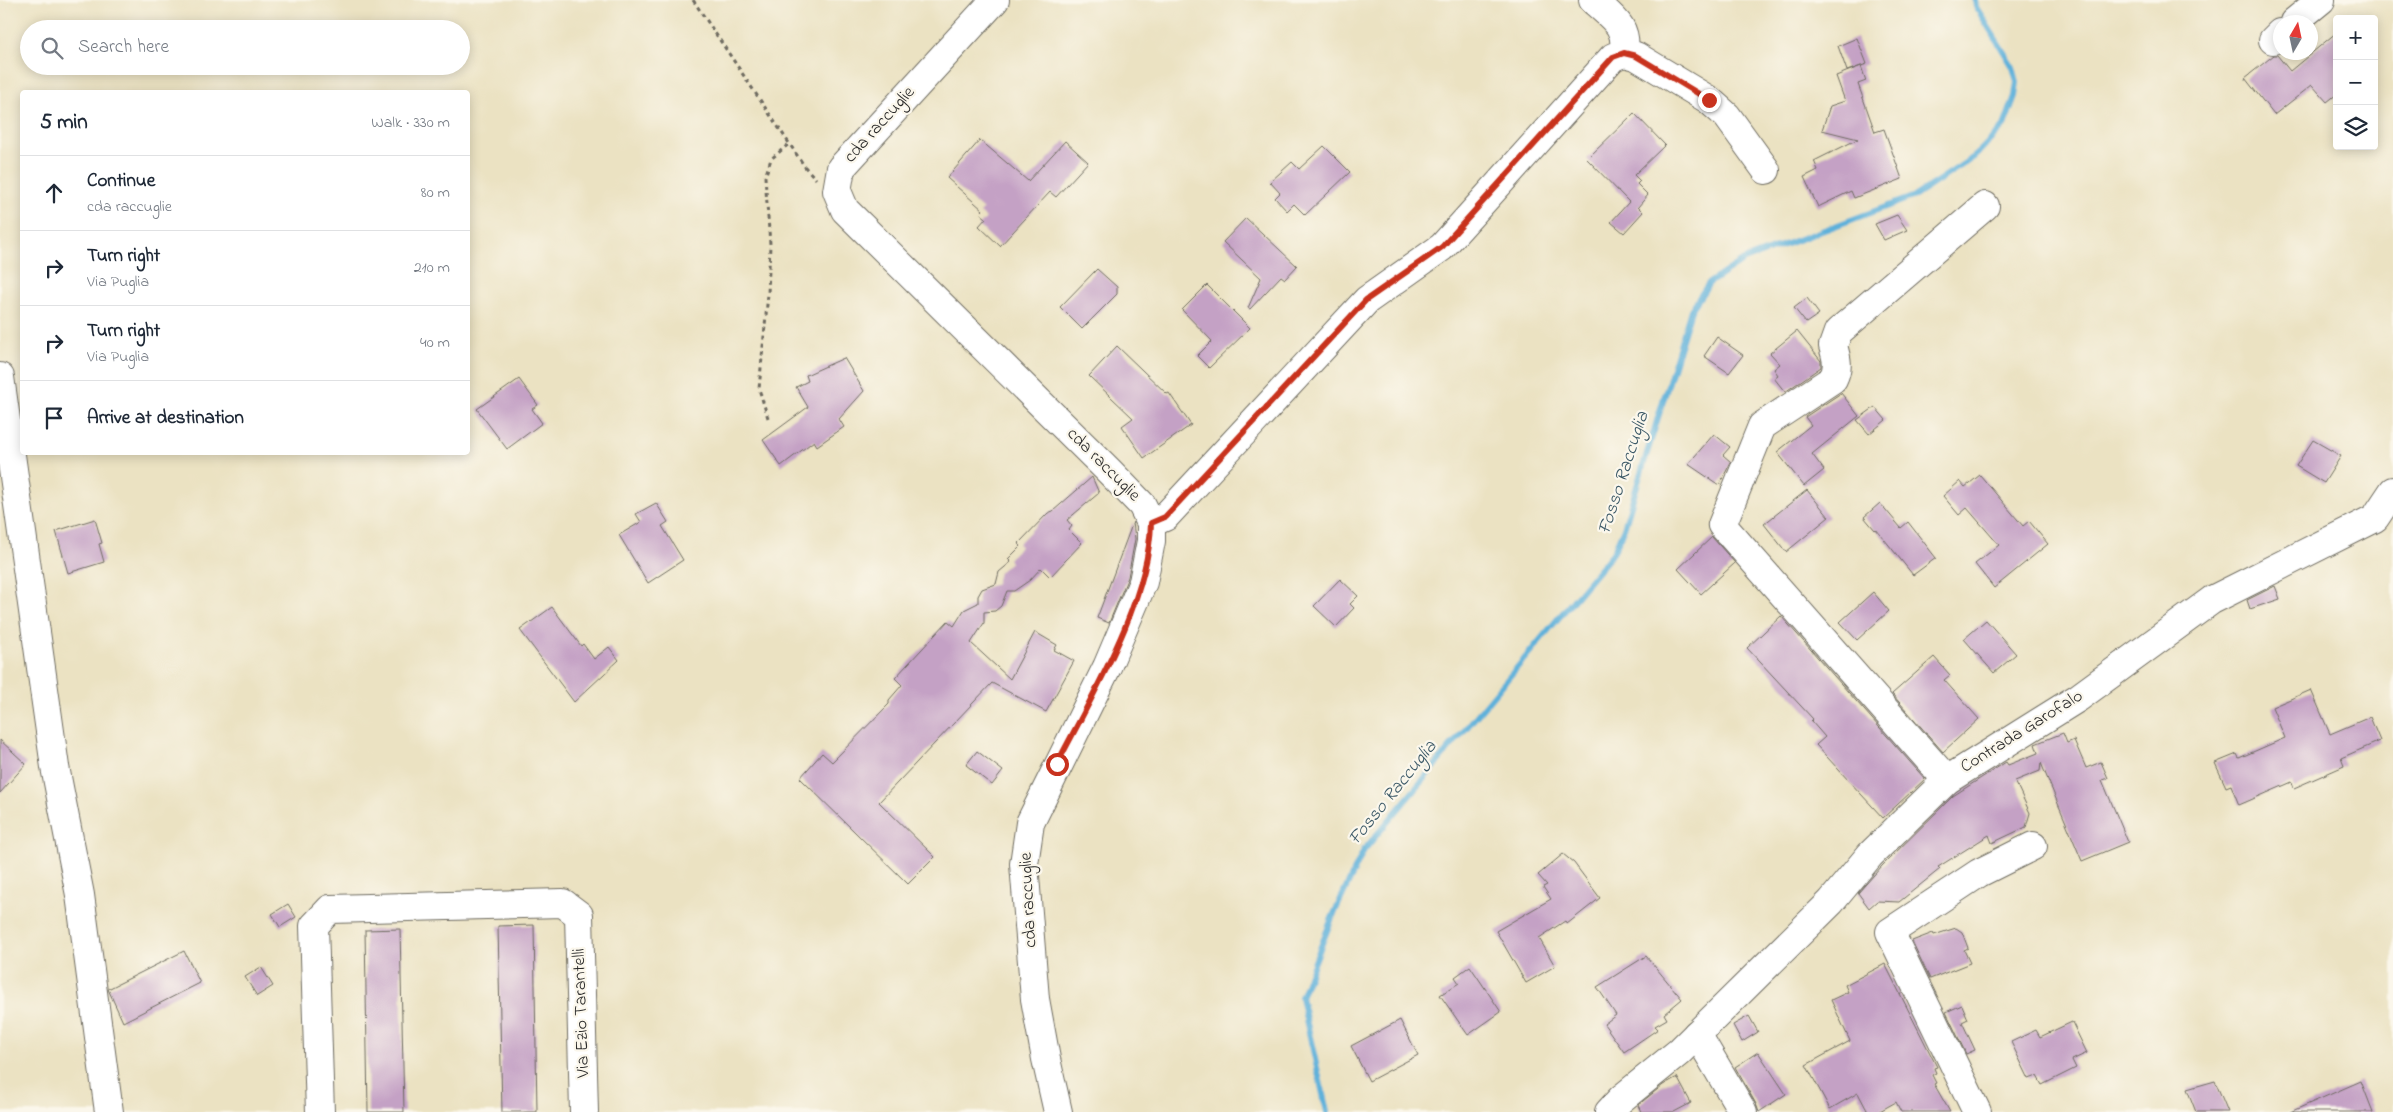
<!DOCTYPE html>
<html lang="en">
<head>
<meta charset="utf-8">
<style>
	:root { --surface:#fff; --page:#f6f6f7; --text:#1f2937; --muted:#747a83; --line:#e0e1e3 }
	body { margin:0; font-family:"Indie Flower",sans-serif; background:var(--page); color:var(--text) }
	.controls { position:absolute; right:15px; top:15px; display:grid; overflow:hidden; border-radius:5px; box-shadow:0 2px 12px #0003 }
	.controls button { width:45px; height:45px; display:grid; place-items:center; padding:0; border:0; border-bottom:1px solid var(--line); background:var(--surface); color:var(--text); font:25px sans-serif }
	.compass { position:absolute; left:2273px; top:15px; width:45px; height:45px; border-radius:50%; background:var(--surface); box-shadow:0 2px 12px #0003; rotate:9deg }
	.stop { position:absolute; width:15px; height:15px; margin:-11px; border:4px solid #c8321e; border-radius:50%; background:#fff }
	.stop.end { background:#c8321e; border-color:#fff; box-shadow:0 1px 5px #0008 }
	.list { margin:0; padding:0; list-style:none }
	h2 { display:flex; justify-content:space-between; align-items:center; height:65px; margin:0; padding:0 20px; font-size:21px }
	h2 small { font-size:16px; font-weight:400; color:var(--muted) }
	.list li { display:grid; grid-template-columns:32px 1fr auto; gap:15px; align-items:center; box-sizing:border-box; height:75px; padding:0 20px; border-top:1px solid var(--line) }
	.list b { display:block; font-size:19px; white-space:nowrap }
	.list p { margin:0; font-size:16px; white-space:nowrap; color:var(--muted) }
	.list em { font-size:16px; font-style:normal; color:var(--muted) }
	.icon { flex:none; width:28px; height:28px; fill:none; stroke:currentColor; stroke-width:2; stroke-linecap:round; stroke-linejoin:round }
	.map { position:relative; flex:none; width:2393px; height:1112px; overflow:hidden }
	.search { position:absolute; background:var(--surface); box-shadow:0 2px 12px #0003; left:20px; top:20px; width:450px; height:55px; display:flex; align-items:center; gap:12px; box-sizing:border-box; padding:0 18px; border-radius:28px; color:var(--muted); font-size:19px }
	.panel { position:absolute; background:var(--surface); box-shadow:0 2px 12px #0003; left:20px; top:90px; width:450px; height:365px; border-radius:5px }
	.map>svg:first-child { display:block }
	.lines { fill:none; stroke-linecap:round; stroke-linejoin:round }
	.stream { stroke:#5fb1da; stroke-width:6 }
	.building { fill:#c4a1c5 }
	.minor-casing { stroke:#6e6b60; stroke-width:30 }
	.path { stroke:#6e6b60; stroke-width:3; stroke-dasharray:4 4; stroke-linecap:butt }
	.minor { stroke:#fff; stroke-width:28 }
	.route { stroke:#c8321e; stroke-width:6 }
	.labels { text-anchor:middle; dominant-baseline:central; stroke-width:4.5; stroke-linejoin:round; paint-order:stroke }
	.street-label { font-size:18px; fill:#2b2b2b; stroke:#fbf7ec }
	.water-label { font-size:19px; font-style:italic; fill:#3d5a68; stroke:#fbf7ec }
</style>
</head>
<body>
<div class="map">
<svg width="2393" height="1112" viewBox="0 0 2393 1112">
	<rect width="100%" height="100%" fill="#fbf7ec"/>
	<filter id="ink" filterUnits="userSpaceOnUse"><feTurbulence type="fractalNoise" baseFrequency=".02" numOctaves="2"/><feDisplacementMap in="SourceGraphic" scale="10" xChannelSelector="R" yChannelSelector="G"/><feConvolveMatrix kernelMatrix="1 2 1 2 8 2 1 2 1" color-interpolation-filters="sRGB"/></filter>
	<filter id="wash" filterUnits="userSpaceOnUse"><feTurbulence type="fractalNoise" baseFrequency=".0096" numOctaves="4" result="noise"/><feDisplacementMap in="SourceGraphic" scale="20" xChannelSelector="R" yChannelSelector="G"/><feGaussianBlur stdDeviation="1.12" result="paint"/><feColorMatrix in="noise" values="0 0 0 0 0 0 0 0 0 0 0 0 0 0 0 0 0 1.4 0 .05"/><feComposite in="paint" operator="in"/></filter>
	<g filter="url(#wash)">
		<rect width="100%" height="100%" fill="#ebe2c2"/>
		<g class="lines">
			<path class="stream" d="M1327,1112L1301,997L1332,918L1364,850L1613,553L1624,528L1691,310L1709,283L1744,260L1915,196L1974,157L2004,126L2015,96L2017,82L2013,67L1976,7L1975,0"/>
		</g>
		<g id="blocks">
			<g class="building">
				<path d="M2337,32V94L2327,102L2312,85L2274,115L2245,78L2274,55H2277L2290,71Z"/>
				<path d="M1857,38L1867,64L1847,71L1838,46Z"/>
				<path d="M1861,66L1866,81L1858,84L1875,132L1884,129L1902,179L1854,198L1851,191L1818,207L1804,177L1818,170L1814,161L1858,139L1822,130L1830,106L1845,101L1836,76Z"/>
				<path d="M1634,113L1665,145L1634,175L1640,181L1637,184L1648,195L1638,207L1643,212L1624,233L1611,222L1629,202L1587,159Z"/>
				<path d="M980,140L1028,181L1065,141L1088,162L1056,197L1050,192L1000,246L979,226L986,218L980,213L983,210L947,178Z"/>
				<path d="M1324,146L1350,172L1305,215L1294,204L1287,211L1275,198L1280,193L1270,182L1292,162L1299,169Z"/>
				<path d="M1897,215L1907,230L1884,240L1875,224Z"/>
				<path d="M1246,218L1297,266L1285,279L1281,276L1250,309L1248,308L1261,278L1223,242Z"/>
				<path d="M1097,269L1117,287V294L1082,329L1060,307Z"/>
				<path d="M1207,285L1250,328L1209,368L1197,356L1212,341L1182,310Z"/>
				<path d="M1807,298L1819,314L1806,323L1794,308Z"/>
				<path d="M1797,331L1821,361V367L1785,392L1774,378L1778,375L1774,369L1780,364L1770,353Z"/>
				<path d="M1717,337L1743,355L1729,373L1704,356Z"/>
				<path d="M1117,346L1167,394L1169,393L1191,425L1144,458L1122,426L1133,418L1089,376Z"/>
				<path d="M844,358L864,391L839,419L844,427L817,446L814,441L781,466L763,440L808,407L796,387L808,381L806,375Z"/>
				<path d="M519,379L538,405L532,409L542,423L507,449L477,409Z"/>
				<path d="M1841,393L1859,416L1812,454L1824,470L1804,486L1777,452L1811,425L1805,417Z"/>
				<path d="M1875,407L1886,420L1869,434L1857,420Z"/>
				<path d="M1714,434L1730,447L1723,455L1731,462L1719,485L1688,464Z"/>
				<path d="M2313,440L2341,456L2324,483L2296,466Z"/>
				<path d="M1980,475L2023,526L2029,521L2048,544L1994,588L1975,564L1999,545L1967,508L1959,515L1943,496L1960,481L1965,487Z"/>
				<path d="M1092,477L1099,493L1067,520L1072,526L1069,530L1082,543L1050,577L1041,568L1030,580L1014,591H1007L1001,606L995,611L984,612V623L971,643L1010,679L1035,632L1057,645L1054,650L1074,661L1046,712L992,683L879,802L935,857L908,884L800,778L822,753L832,762L889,704V700L902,685L895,678L948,621L954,626L964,610L978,603V596L982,589L996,584L999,572L1011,562L1008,559L1021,546L1018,544L1048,513L1053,511Z"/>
				<path d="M1807,490L1829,517L1786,552L1764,524Z"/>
				<path d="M656,503L668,522L662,526L683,560L648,583L619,535L641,522L636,514Z"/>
				<path d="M1880,503L1901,528L1908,522L1936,558L1913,575L1876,529L1875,530L1864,517Z"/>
				<path d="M95,519L102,543L99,544L104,562L68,573L56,531Z"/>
				<path d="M1133,522L1135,539L1128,577L1109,623L1097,618Z"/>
				<path d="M1712,537L1735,563L1701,594L1678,569Z"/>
				<path d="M1340,579L1358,596L1350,604L1354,608L1336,627L1314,606Z"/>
				<path d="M2275,586L2280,599L2250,609L2247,600Z"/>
				<path d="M1873,592L1889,611L1857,640L1840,622Z"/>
				<path d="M552,607L581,646L583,644L594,659L609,647L619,660L574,702L520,630Z"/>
				<path d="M1781,616L1925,779L1883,818L1816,745L1825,737L1811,721L1813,719L1747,648Z"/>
				<path d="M1986,620L2016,654L1994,673L1964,639Z"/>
				<path d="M1934,657L1950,675L1944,680L1979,719L1943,752L1892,694Z"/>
				<path d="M2311,690L2330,734L2370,717L2380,741L2341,758L2344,766L2294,788L2292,782L2239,805L2231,785L2226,787L2215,763L2237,754L2239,758L2285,738L2272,707Z"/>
				<path d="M2063,733L2067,743L2074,740L2086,768L2101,762L2108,778L2102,780L2128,842L2082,861L2041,763L2040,771L2015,781L2030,813L2026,827L1992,843L1989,835L1938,867L1940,869L1899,902L1877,901L1869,908L1858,893L1882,866L1953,796L2006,762L2008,765L2038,753L2035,744Z"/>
				<path d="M0,740L26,764L0,793Z"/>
				<path d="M977,751L1003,771L992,785L966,765Z"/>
				<path d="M1563,854L1574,863L1600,898L1567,924L1565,921L1539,938L1555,966L1526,983L1496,931L1551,899L1543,887L1547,885L1538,875Z"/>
				<path d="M288,904L296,917L280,927L272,914Z"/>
				<path d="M534,925L537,1112H502L498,926Z"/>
				<path d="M1956,928L1962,932L1968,948L1964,950L1970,963L1930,979L1912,941L1933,933L1934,935Z"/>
				<path d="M400,929L404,1112H368L365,930Z"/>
				<path d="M184,951L200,983L123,1022L108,989Z"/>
				<path d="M1646,956L1682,999L1664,1014L1667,1019L1655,1026L1658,1029L1624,1052L1604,1024L1616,1015L1597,987Z"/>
				<path d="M1885,964L1937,1067L1934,1068L1936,1073L1932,1075L1936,1083L1934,1084L1950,1112H1901L1896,1102L1878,1112H1868L1858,1093L1830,1109L1806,1065L1850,1041L1831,1000L1848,992L1845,985Z"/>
				<path d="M1470,966L1501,1012L1468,1035L1440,995L1459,983L1455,977Z"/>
				<path d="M261,967L273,986L257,996L245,977Z"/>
				<path d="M1962,1005L1968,1019L1962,1022L1975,1050L1966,1054L1946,1012Z"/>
				<path d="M1749,1016L1758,1032L1742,1042L1733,1025Z"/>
				<path d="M1400,1020L1418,1055L1369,1081L1351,1046Z"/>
				<path d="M2072,1022L2087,1053L2072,1060L2076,1068L2042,1085L2037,1076L2029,1079L2011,1042L2036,1030L2040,1037Z"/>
				<path d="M1758,1052L1786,1094L1759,1112L1756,1104L1735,1067Z"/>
				<path d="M1677,1077L1691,1103L1674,1112H1641L1638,1105L1663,1085Z"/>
				<path d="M2215,1081L2228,1112H2196L2187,1089Z"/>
				<path d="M2361,1081L2373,1112H2290Z"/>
			</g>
		</g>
	</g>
	<g filter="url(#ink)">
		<use href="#blocks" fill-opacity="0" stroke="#6e6b60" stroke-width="1"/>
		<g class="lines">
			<g class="minor-casing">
				<g id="minor">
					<path d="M995,0L841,168L837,191L845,210L1109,471L1142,505L1151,523V541L1143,582L1107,667L1030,823L1024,864L1035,999L1046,1059L1058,1112"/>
					<path d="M1593,0C1612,18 1628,25 1624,53"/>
					<path d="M2294,22L2321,0"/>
					<path d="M2273,40L2280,33"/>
					<path d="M0,377L55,767L80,895L109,1112"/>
					<path d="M1151,523L1165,517L1367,300L1442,247L1613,57L1624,53L1636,56L1709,100L1727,116L1766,170"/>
					<path d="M1947,780L1722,525L1762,426L1833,379C1839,367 1837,359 1833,346L1838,332L1985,206"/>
					<path d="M1697,1034L1743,1112"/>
					<path d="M320,1112L314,926L330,909L563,903L579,915L584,1112"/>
					<path d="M1609,1112L1621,1099L1679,1052L1831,902L1870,855L1947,780L2078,698L2212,600L2375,518L2393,491"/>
					<path d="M1977,1112L1890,932L1979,873L2033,846"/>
				</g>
			</g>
			<g class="path">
				<path d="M693,0L805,167L816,179"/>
				<path d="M768,418L759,389L768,294L770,244L765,177L771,159L790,143"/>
			</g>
			<use href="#minor" class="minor"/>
		</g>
	</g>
	<g class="lines" filter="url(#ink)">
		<path class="route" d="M1057,764C1093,694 1149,601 1151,523L1165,517L1366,300L1442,247L1613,57L1624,53L1636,56L1709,100"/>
	</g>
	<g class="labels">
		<g class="street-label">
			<text transform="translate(880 125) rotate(-48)">cda raccuglie</text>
			<text transform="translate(1103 465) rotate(45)">cda raccuglie</text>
			<text transform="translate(2022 732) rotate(-32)">Contrada Garofalo</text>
			<text transform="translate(1029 900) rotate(-93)">cda raccuglie</text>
			<text transform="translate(582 1013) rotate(-92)">Via Ezio Tarantelli</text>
		</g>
		<g class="water-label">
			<text transform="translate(1624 473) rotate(-72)">Fosso Raccuglia</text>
			<text transform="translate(1393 793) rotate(-51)">Fosso Raccuglia</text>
		</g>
	</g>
</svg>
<div class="controls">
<button>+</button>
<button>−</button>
<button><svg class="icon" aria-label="layers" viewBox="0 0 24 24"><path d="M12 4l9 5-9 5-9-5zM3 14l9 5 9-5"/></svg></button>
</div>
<svg class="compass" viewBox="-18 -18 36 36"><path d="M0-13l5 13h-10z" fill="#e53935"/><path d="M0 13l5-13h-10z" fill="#747a83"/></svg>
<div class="stop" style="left:1057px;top:764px"></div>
<div class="stop end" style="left:1709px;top:100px"></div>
<div class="search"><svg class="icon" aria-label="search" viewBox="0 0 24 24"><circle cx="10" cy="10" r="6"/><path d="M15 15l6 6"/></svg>Search here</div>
<section class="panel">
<h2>5 min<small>Walk · 330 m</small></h2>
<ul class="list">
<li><svg class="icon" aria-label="ahead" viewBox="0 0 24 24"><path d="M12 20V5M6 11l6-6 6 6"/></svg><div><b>Continue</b><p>cda raccuglie</p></div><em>80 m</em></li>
<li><svg class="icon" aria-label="right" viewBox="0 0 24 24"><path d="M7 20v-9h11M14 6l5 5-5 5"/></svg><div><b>Turn right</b><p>Via Puglia</p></div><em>210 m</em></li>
<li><svg class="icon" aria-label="right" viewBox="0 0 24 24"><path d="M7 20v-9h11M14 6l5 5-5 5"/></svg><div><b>Turn right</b><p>Via Puglia</p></div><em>40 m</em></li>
<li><svg class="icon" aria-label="arrive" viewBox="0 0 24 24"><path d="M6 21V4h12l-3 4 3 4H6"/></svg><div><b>Arrive at destination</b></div></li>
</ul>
</section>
</div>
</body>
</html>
